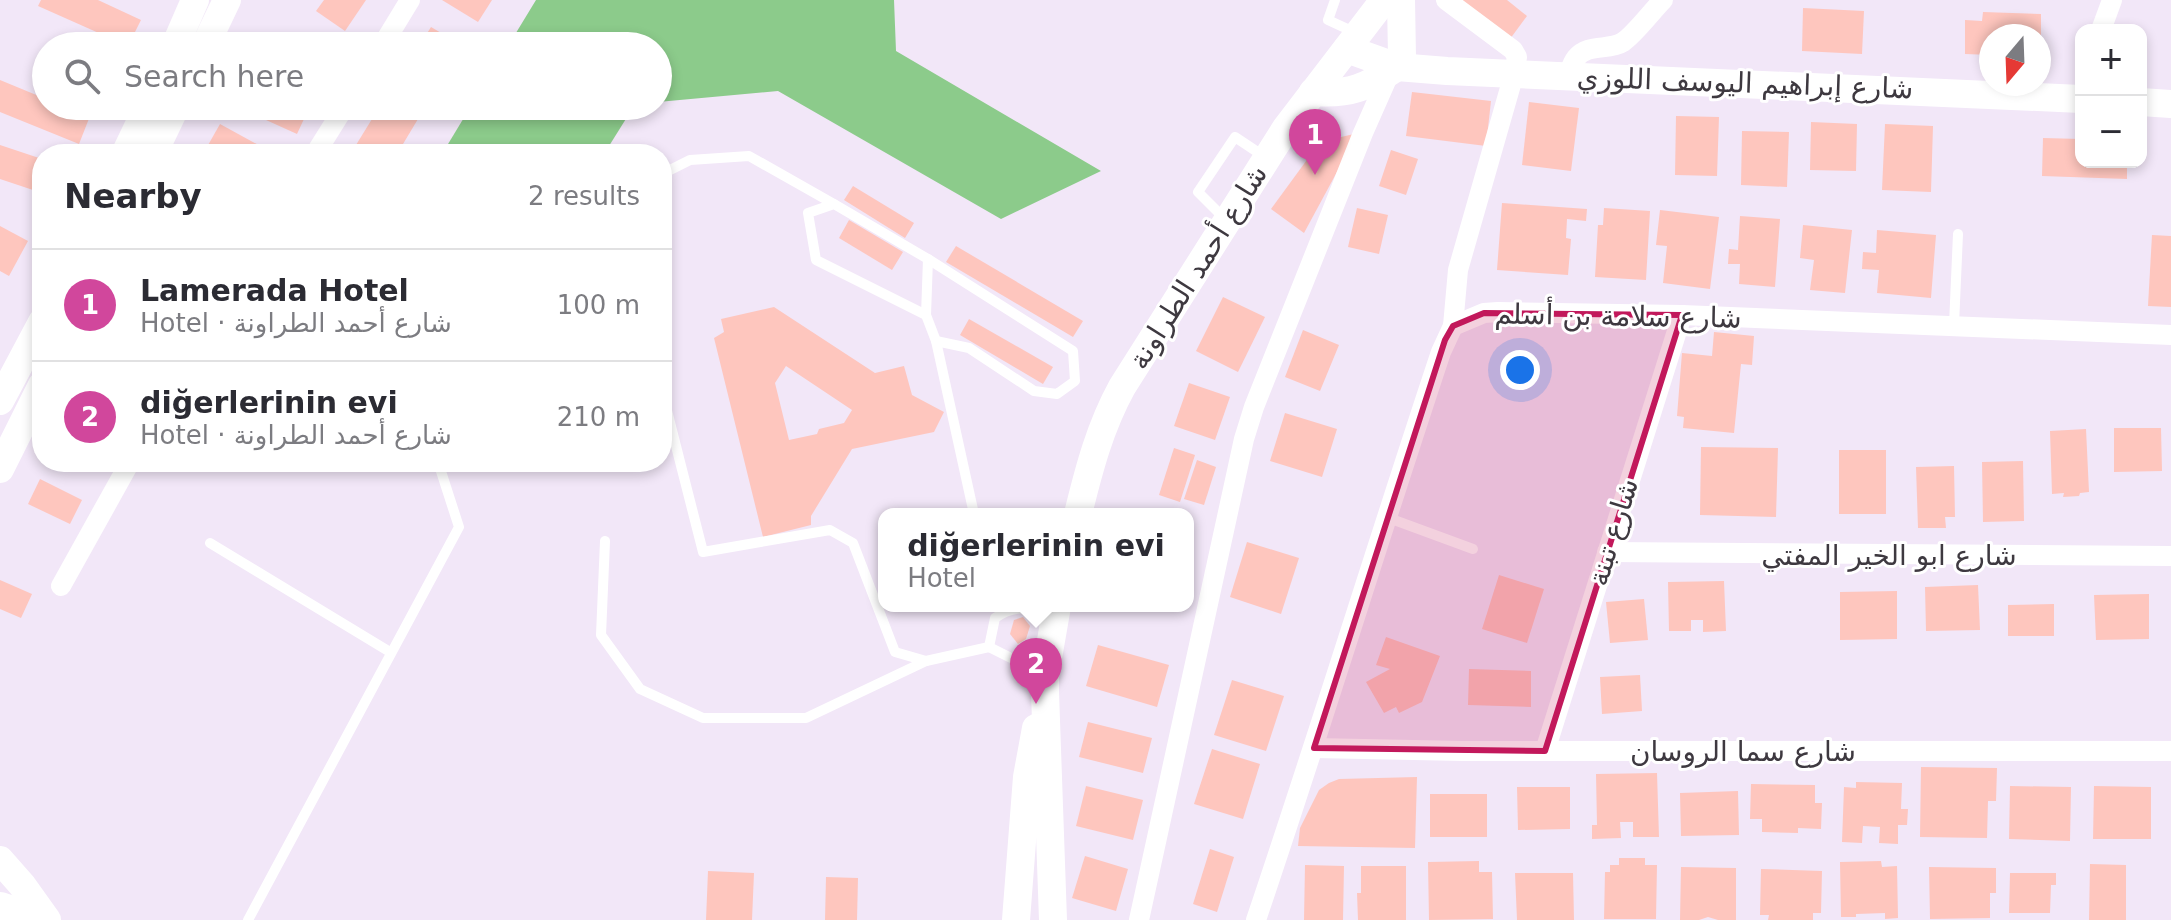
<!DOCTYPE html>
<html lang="en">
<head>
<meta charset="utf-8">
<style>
	:root { --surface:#fff; --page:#f2f2f3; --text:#2b2b33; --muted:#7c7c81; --line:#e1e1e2; --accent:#318837 }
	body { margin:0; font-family:"DejaVu Sans","Noto Naskh Arabic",sans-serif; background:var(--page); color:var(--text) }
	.controls { position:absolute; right:24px; top:24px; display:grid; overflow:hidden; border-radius:16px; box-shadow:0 4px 12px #0003 }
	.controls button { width:72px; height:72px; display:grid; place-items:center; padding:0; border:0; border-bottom:2px solid var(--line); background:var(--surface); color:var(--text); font:40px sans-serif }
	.compass { position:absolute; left:1979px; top:24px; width:72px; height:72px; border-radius:50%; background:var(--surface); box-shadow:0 4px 12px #0003; rotate:199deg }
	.you { position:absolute; left:1520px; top:370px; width:28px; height:28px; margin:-20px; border:6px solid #fff; border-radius:50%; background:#1a73e8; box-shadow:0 0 0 12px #1a73e833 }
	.badge { display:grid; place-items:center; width:52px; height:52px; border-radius:50%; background:var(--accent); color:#fff; font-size:26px; font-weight:700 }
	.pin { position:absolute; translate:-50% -66px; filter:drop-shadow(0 2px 4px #0008) }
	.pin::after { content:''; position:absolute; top:42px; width:28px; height:24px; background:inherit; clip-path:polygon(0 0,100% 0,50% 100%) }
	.popup { position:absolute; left:878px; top:508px; width:316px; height:104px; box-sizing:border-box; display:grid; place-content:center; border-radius:16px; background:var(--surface); filter:drop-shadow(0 2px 6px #0005); font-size:26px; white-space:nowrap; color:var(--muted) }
	.popup b { font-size:30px; color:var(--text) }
	.popup::after { content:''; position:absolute; left:50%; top:100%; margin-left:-16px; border:16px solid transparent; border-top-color:var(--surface) }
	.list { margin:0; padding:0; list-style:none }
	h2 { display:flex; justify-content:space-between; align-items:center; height:104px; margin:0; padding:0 32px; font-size:34px }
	h2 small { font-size:26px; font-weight:400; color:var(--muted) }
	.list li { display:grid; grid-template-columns:52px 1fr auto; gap:24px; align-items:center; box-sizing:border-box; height:112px; padding:0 32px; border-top:2px solid var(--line) }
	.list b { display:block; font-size:30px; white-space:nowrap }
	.list p { margin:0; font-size:26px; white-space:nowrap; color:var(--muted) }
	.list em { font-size:26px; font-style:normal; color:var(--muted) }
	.icon { flex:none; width:44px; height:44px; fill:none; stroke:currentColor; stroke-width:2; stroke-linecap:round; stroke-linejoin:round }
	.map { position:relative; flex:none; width:2171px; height:920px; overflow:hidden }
	.search { position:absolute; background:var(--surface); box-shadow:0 4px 12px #0003; left:32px; top:32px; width:640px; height:88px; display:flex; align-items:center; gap:20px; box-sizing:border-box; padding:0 28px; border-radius:44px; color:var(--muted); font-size:30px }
	.panel { position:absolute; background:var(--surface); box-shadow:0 4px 12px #0003; left:32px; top:144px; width:640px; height:328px; border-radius:32px }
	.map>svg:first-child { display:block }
	.forest { fill:#8ccb8b }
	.building { fill:#fec6be; fill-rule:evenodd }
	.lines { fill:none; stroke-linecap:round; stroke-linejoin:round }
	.lane { stroke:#fff; stroke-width:10 }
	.street { stroke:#fff; stroke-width:20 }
	.secondary { stroke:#fff; stroke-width:28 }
	.primary { stroke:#fff; stroke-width:32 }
	.marked { fill:#c2185b; fill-opacity:0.2; stroke:#c2185b; stroke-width:6; stroke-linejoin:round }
	.labels { text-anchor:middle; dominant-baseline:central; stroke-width:6; stroke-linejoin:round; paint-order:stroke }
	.street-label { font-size:28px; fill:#3e3940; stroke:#fff }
</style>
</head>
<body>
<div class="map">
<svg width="2171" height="920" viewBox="0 0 2171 920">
	<rect width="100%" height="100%" fill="#f2e7f8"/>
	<g class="forest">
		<path d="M536,0H894L896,51L1101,171L1001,219L778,91L658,102V46H508Z"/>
		<path d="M471,106H634L604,154H442Z"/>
	</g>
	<g class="building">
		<path d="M41,0H98L141,20L128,46L38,6Z"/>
		<path d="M324,0H366L345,31L316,11Z"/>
		<path d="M442,0H492L478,22Z"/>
		<path d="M1459,0H1507L1527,16L1510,39Z"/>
		<path d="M1803,8L1864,11L1862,54L1802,51Z"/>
		<path d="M1983,12L2041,14V36H1991V55L1965,54V20L1982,21Z"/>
		<path d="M431,27L463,46H419Z"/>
		<path d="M311,37L326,46H305Z"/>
		<path d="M0,80L46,99V106H65L90,116L79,144L0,112Z"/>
		<path d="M1412,92L1491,101L1486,146L1406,136Z"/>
		<path d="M1529,102L1579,108L1571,171L1522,165Z"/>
		<path d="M273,106H310L297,134L266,120Z"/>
		<path d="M380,106H397L418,119L397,154H371L356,145Z"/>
		<path d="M1676,116L1719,117L1717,176L1675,175Z"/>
		<path d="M1811,122L1857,124L1856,171L1810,170Z"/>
		<path d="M220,124L275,154H203Z"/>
		<path d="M1885,124L1933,126L1931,192L1882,190Z"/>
		<path d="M1742,131L1789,132L1787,187L1741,185Z"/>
		<path d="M1358,133L1304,233L1271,209L1320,142Z"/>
		<path d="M2043,138L2081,139V162H2127V179L2042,176Z"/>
		<path d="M0,145L42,159V193L0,179Z"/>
		<path d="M1391,150L1418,159L1406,195L1379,186Z"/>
		<path d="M853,186L914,223L905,238L844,200Z"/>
		<path d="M1502,203L1587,209L1586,221L1567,219L1566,238L1571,239L1568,275L1497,270Z"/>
		<path d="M1357,208L1388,215L1379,254L1348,247Z"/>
		<path d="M1604,208L1650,211L1646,280L1595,277L1598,225H1603Z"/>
		<path d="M1660,210L1719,217L1710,289L1663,283L1667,246L1656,245Z"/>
		<path d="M1740,216L1780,219L1775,287L1739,284L1740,264H1728L1729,249L1738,250Z"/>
		<path d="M849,220L903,252L892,270L839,238Z"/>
		<path d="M1803,225L1852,230L1845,293L1810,290L1814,260L1800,258Z"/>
		<path d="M0,226L28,241L9,276L0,271Z"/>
		<path d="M1877,230L1936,235L1931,298L1877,293L1879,270L1862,269L1863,252L1876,253Z"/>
		<path d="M2152,235L2171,236V307L2148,306Z"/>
		<path d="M956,246L1083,321L1073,337L946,262Z"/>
		<path d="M1223,297L1265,317L1238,372L1196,351Z"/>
		<path d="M774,307L875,373L904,366L912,395L944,412L934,432L852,449L811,516V525L763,537L714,338L724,332L721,319ZM786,366L852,410L844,423L819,429L817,434L789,440L775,383Z"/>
		<path d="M969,319L1053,367L1043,384L960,335Z"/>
		<path d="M1303,330L1339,345L1320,391L1285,377Z"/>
		<path d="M1714,332L1754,336L1752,365L1741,364L1734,433L1683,428L1684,417L1677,416L1682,353L1712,356Z"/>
		<path d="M1189,383L1230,397L1215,440L1174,426Z"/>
		<path d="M1285,413L1337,429L1322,477L1270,461Z"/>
		<path d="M2114,428H2161L2162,471L2114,472Z"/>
		<path d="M2086,429L2089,492L2080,493L2079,496L2063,497L2064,493L2052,494L2050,431Z"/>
		<path d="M1701,447L1778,448L1776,517L1700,515Z"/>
		<path d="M1174,448L1195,455L1180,502L1159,495Z"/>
		<rect x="1839" y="450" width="47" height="64"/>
		<path d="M1197,460L1216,467L1204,505L1184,499Z"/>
		<path d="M2023,461L2024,521L1983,522L1982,462Z"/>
		<path d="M1954,466L1955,517H1945L1946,528H1918L1916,467Z"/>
		<path d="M40,479L82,500L70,524L28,504Z"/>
		<path d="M1247,542L1299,558L1281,614L1230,597Z"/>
		<path d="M1499,575L1544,589L1527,643L1482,629Z"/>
		<path d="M0,580L32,594L21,618L0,609Z"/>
		<path d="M1724,581L1726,631L1703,632V620H1691V631H1669L1668,582Z"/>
		<path d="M1978,585L1980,630L1926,631L1925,587Z"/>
		<path d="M1897,591V639L1840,640V592Z"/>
		<path d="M2149,594V639L2096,640L2094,595Z"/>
		<path d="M1644,599L1648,640L1610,643L1606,602Z"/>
		<path d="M2054,604V636H2008V605Z"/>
		<path d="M1023,617L1030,626L1026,639L1018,644L1010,634L1014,620Z"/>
		<path d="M1386,637L1440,656L1422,702L1399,713L1396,707L1384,713L1366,682L1390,669L1376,665Z"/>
		<path d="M1098,645L1169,665L1157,707L1086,686Z"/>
		<path d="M1469,669L1531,671V707L1468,705Z"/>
		<path d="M1640,675L1642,711L1602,714L1600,677Z"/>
		<path d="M1232,680L1284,696L1266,751L1214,735Z"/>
		<path d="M1088,722L1152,738L1143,773L1079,757Z"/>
		<path d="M1212,749L1260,764L1243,819L1194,804Z"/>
		<path d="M1921,767L1997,768L1996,801H1988L1987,838L1920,837Z"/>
		<path d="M1657,773L1659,837H1633V822H1620L1621,838L1592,839V825H1597L1596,774Z"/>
		<path d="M1417,777L1415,848L1298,846L1300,828L1319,790L1329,783L1339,779Z"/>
		<path d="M1856,782L1902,783L1901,809H1908L1907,825H1898V844L1879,843L1880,827L1863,826L1862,843L1842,842L1844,787L1856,788Z"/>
		<path d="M1751,784L1815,785V803H1822L1821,829L1798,828V833L1762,832V819H1750Z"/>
		<path d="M1086,786L1143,800L1133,840L1076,826Z"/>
		<path d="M2010,786L2071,787L2070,841L2009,839Z"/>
		<path d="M2094,786L2151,787V839H2093Z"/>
		<path d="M1517,787H1570V829L1518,830Z"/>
		<path d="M1738,791L1739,835L1681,836L1680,793Z"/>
		<rect x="1430" y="794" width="57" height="43"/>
		<path d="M1210,849L1234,857L1217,912L1193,904Z"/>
		<path d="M1085,856L1128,869L1116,911L1072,898Z"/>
		<path d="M1619,858H1645V865H1657L1656,919H1604L1605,872H1610V865H1619Z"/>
		<path d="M1479,861V872H1492L1493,919L1429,920L1428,862Z"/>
		<path d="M1881,861L1882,867L1897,866L1898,918L1885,919V913L1856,914V917H1841L1840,862Z"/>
		<path d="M2090,864L2126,865V920H2089Z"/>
		<path d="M1305,865L1344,866L1343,920H1304Z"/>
		<path d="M1361,866H1406V920H1358L1357,893H1361Z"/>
		<path d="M1681,867L1736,868V920H1718L1708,917L1699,920H1680Z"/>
		<path d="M1929,867L1996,868V893H1990V918L1930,919Z"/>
		<path d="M1761,869L1822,871L1821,913H1813V920H1768L1769,915H1760Z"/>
		<path d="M708,871L754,873L752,920H706Z"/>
		<path d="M1515,873H1573L1574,920H1517Z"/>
		<path d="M2010,873H2056V885H2051L2050,913H2009Z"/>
		<path d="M826,877L858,878L857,920H825Z"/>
	</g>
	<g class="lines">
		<g class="lane">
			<path d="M1335,0L1328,20L1354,32"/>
			<path d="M662,174L690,160L749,156L834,204"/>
			<path d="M1225,219L1198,192L1235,137L1265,157"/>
			<path d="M928,259L926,315L936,341L974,514"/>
			<path d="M926,315L816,260L808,213L834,204L928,259L1073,351L1075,381L1057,394L1034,391L969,348L936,341"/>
			<path d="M1954,325L1958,234"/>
			<path d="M662,391L703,552L830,530L853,543L895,652L926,661"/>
			<path d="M1386,517L1473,549"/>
			<path d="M605,541L601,635L640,689L703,718H806L926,661L989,647"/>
			<path d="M210,543L390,652"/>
			<path d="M1043,674L989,647L995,618C1017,603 1029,609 1053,615"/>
			<path d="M248,920L459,527L438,462"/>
		</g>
		<g class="street">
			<path d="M1446,0L1513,50L1517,57L1514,74L1458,270L1453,326"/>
			<path d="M2101,30L2112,0"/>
			<path d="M382,46L410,0"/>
			<path d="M1568,76C1570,70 1572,63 1576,58C1588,43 1609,51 1623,42C1634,35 1653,10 1663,0"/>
			<path d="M315,154L345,106"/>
			<path d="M1607,552L2171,556"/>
			<path d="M61,586L130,462"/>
			<path d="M1314,748L1463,751H2171"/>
			<path d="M1545,751L1682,315"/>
			<path d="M1139,920L1244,439L1254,407L1363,133L1390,72"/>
			<path d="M1256,920C1320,731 1378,541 1441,352L1453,326L1484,313L1498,312L1682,315L2171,335"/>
		</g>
		<g class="secondary">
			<path d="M1401,0L1402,57"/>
			<path d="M175,46L195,0"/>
			<path d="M205,46L227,0"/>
			<path d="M1347,49L1397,67L1447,71L2081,99"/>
			<path d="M1313,92C1350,95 1367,87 1397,67"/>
			<path d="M2141,102L2171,104"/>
			<path d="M125,154L148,106"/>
			<path d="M153,154L176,106"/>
			<path d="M0,401L42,322"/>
			<path d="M0,469L42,385"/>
			<path d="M1078,514C1089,469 1100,427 1122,387L1286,128L1384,0"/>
			<path d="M0,860L22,885L47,920"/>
			<path d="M1016,920L1027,777L1036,728"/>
			<path d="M1053,920L1045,692V675L1057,606"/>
		</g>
		<path class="primary" d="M0,908L35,920"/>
	</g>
	<path class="marked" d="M1484,313L1682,315L1545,751L1314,748L1445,340L1453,326Z"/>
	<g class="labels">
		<g class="street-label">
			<text transform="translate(1745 83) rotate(2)">شارع إبراهيم اليوسف اللوزي</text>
			<text transform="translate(1198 267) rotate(-58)">شارع أحمد الطراونة</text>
			<text transform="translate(1618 316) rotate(1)">شارع سلامة بن أسلم</text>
			<text transform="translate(1613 532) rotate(-73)">شارع تبنة</text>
			<text x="1889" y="555">شارع ابو الخير المفتي</text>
			<text x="1743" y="751">شارع سما الروسان</text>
		</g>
	</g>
</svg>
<div class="controls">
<button>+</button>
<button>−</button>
</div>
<svg class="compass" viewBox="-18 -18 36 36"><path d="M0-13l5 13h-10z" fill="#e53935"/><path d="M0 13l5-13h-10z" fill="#7c7c81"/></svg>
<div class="you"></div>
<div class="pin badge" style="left:1315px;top:175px;background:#d1479c">1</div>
<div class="pin badge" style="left:1036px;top:704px;background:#d1479c">2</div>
<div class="popup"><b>diğerlerinin evi</b>Hotel</div>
<div class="search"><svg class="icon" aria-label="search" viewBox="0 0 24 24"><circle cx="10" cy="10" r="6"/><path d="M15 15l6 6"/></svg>Search here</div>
<section class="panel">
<h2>Nearby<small>2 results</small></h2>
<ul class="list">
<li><span class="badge" style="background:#d1479c">1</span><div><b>Lamerada Hotel</b><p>Hotel · شارع أحمد الطراونة</p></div><em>100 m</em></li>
<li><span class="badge" style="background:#d1479c">2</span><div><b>diğerlerinin evi</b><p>Hotel · شارع أحمد الطراونة</p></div><em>210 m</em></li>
</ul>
</section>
</div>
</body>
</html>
